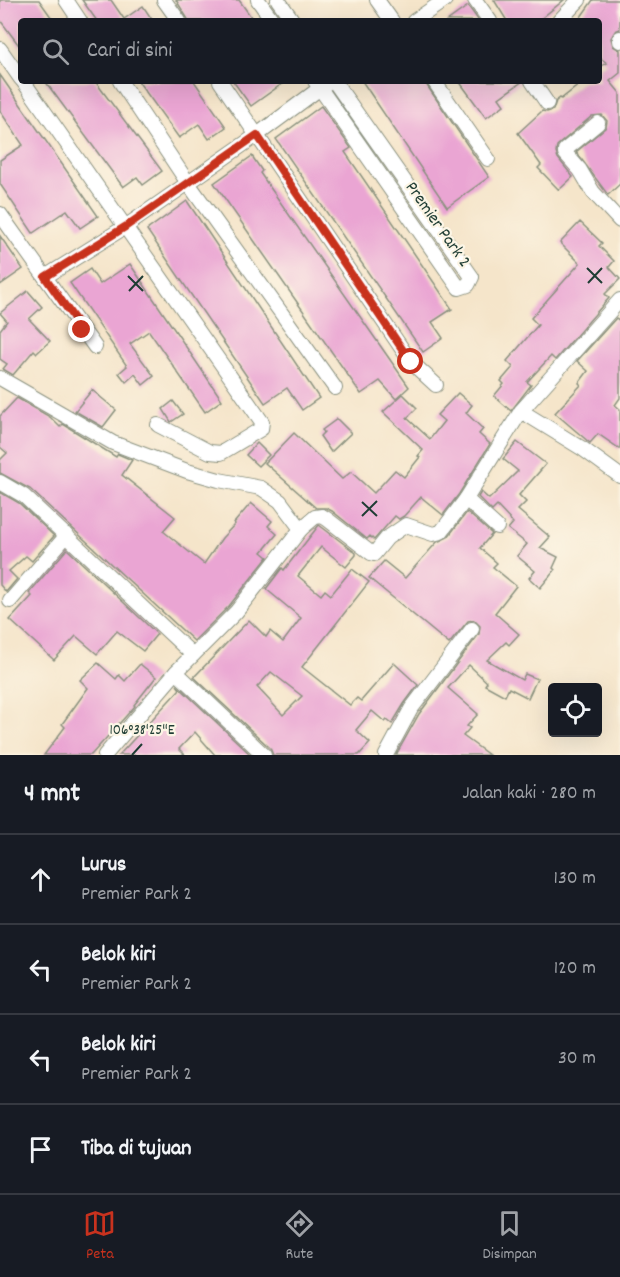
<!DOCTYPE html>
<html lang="id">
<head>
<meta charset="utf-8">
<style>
	:root { --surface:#171b24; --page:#20242c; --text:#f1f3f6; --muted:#9ea1a6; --line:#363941; --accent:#c8321e }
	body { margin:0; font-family:Dekko,sans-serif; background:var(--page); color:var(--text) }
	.controls { position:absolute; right:18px; bottom:18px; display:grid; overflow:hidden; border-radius:6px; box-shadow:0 6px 24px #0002 }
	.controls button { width:54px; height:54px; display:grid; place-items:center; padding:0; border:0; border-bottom:2px solid var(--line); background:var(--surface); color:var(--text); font:30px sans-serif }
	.stop { position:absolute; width:18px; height:18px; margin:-14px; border:4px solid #c8321e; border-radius:50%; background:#fff }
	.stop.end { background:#c8321e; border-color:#fff; box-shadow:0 2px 6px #0008 }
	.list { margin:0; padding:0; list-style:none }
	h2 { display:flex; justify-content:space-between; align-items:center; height:78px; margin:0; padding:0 24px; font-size:26px }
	h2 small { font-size:20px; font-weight:400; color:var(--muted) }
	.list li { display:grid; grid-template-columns:39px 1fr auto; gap:18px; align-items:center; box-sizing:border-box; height:90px; padding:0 24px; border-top:2px solid var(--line) }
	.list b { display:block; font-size:22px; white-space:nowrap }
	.list p { margin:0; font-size:20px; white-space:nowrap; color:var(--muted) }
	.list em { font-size:20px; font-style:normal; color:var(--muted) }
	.icon { flex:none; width:33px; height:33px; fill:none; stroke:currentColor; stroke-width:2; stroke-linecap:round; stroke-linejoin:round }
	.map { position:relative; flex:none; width:620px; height:755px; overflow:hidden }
	.search { position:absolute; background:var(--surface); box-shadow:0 6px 24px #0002; left:18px; right:18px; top:18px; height:66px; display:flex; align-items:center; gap:15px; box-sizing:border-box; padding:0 21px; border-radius:6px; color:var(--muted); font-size:22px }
	.sheet { height:438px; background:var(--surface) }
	nav { display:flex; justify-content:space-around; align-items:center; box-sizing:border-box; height:84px; border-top:2px solid var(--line); background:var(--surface); font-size:16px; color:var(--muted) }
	nav a { display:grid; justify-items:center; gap:3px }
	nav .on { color:var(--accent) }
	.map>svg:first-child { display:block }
	.building { fill:#eaa5d3; fill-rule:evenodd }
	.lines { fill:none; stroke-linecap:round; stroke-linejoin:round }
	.minor-casing { stroke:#8a917f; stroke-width:16 }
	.minor { stroke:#fff; stroke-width:14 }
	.route { stroke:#c8321e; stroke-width:8 }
	.ticks { fill:none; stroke:#1f3d34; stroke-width:2 }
	.labels { text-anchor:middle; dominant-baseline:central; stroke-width:4.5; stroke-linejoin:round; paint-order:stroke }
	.street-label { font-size:18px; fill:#1f3d34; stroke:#fcf5e5 }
	.ticks-label { font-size:15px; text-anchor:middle; fill:#1f3d34; stroke:#fcf5e5; stroke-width:4.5; stroke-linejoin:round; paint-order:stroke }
</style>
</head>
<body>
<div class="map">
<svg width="620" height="755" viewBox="0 0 620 755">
	<rect width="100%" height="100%" fill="#fcf5e5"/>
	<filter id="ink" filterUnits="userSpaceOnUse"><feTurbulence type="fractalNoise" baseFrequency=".0167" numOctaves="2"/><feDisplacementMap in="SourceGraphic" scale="12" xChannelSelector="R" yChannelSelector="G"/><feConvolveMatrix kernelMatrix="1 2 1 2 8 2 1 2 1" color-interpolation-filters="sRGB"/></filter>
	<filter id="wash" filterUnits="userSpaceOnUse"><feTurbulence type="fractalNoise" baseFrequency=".008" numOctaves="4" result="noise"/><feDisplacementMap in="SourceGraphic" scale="24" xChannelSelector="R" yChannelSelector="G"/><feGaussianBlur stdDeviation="1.35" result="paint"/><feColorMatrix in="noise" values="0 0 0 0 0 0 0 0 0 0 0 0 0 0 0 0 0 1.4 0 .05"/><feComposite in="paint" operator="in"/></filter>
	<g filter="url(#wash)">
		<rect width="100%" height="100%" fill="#f5e5ca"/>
		<g id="blocks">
			<g class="building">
				<path d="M0,0H39L54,21H21V48L0,20Z"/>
				<path d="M82,0H111L124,19L143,6L153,21H97Z"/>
				<path d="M176,0H239L254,21H189Z"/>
				<path d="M494,0H564L538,21H507Z"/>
				<path d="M593,0H620V29L615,31L611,38L613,46L620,50V73L610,81L620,93V184L608,195L576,152L606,127L607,121L602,115L592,116L557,146L556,153L558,158L573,177L559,190L538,168L541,165L518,133L542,111L547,112L553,110L556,101L560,98L561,99L584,81H599V67L607,63L599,57V21H578Z"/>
				<path d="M468,6L479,21H447Z"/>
				<path d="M0,75L98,216L80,228L67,210L33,233L0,184V160L23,145L0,111Z"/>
				<path d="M45,81H95L162,171L143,185L137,177L123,187Z"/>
				<path d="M138,81H194L226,127L209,139L199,124L179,138Z"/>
				<path d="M233,81H286L251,106Z"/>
				<path d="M362,81H424L489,177L447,207Z"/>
				<path d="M459,81H523L499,98L504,105L486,118Z"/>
				<path d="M321,106L351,148L345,152L452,309L432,322L443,338L423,352L276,139Z"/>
				<path d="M252,156L262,171L260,173L409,387L396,399L380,381L361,394L214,183Z"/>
				<path d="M187,201L319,398L302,410L287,388L265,403L147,230Z"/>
				<path d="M580,222L602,243L599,246L614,261L609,267L620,279L605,294L609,298L555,360L551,356L527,382L531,385L511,411L494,396L504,384L501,381L513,367L507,361L538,325L531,318L580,263L560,243Z"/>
				<path d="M0,236L23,269L0,285Z"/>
				<path d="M130,264L222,400L205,412L149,331L130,344L154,376L143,385L135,374L126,382L119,373L127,366L70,283L90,269L100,284Z"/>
				<path d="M28,291L42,307L29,319L50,341L37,353L34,350L13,375L3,369L7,364L0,359V330L7,321L0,313Z"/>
				<path d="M616,318L620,321V398L615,405L620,409V449L598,434L590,443L555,413L581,385L579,383L588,371L577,361Z"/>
				<path d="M92,390L116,410L103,427L75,411Z"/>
				<path d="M458,393L472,405L466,413L483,429L479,434L490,444L459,494L443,515L421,497L404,516L399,519L395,516L374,540L370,536L367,539L332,511L326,508H316L265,463L294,433L342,479L351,472L374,493L395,470L404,477L420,457L418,456L423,450L383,412L403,394L417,408L407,418L430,439L444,421L437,415Z"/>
				<path d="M17,398L50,417L60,427L63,424L116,457L118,454L132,460L122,475L175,517L163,531L204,564L222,538L235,524L234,523L251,503L272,521L268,526L277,534L262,552L268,557L229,606L194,641L30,489L0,473V460L7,453L0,447V416Z"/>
				<path d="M173,401L183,414L171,422L163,409Z"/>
				<path d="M337,419L351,433L331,452L320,436L324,432L322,430Z"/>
				<path d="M517,442L546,464L519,495L526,502L518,510L550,537L540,548L558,557L553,568L555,570L540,588L529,578L535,571L517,556L527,544L508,529L513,523L497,506L492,511L478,497L481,492L489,499L518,471L503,459Z"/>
				<path d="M257,443L269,455L258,466L246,455Z"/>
				<path d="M0,492L19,503L54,536L32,561L26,556L9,571L17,579L6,592L0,585Z"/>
				<path d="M467,512L492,534L480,548L497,563L493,567L516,586L495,613L519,634L509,645L506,642L487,660L522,680L525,674L537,679L528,698L509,688L505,696L485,685L487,682L469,665L448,688L478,714L467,726L470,728L463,736L489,755H396L419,714L479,634L480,626L474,620L468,621L449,644L369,578L384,561L405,578L437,542L448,537Z"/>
				<path d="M319,525L356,553V555L346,567L321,547L298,576L321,595L325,590L331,595L352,569L369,582L302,667L350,705L357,698L361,701L394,663L418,685L404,704L392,724L387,720L385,722L372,711L356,730L370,743L359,755H273L270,748L194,677L249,620L266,637L270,631L283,642L301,618L266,589L282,568L284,570ZM271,672L302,696L283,715L257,687Z"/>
				<path d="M67,549L157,634L143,651L117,631L97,654L76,636L54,660L10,620L32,596L29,593Z"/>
				<path d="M98,663L116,679L119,675L125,681L140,664L156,677L134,705L135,706L91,755H44L65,727L62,724L88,688L80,680Z"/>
				<path d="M177,685L251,755H215L195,732L179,749L185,755H119L180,689Z"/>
			</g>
		</g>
	</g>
	<g filter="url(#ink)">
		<use href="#blocks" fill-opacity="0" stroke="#8a917f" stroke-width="1.5"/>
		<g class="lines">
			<g class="minor-casing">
				<g id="minor">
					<path d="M66,0L80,21"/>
					<path d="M164,0L179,21"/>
					<path d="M258,0L273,21"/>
					<path d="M278,0L293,21"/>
					<path d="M377,0L392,21"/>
					<path d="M475,0L490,21"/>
					<path d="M414,21L445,0"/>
					<path d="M559,21L579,0"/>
					<path d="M620,38V41"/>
					<path d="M0,49L21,79"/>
					<path d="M23,81L262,422L261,429L221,453L210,452L158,425"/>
					<path d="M120,81L188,183L335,388"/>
					<path d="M220,81L411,362L436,385"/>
					<path d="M315,81L459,288L468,285L472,277L334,81"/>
					<path d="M434,81L488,159"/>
					<path d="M532,81L547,103"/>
					<path d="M598,123L565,150V153L580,170L593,192L620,221"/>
					<path d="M0,214L95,347"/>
					<path d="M45,277L125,227L257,135L327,83"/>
					<path d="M0,378L113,443L187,471L219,480L261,488L280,501L301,529"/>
					<path d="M521,411L583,449L620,476"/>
					<path d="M0,482L24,496L193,655"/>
					<path d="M466,499L497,527"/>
					<path d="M10,601L67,535"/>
					<path d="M105,755L176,672"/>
					<path d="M264,755L176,672L236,612L301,529L315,517L322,516L327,519L371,553L374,554L387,538L406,525L433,534L441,532L466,499L521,411L620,300"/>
					<path d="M386,755L411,709L472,629"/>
				</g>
			</g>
			<use href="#minor" class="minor"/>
		</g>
	</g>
	<g class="lines" filter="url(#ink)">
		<path class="route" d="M82,330L45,277L125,227L257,135L411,362"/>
	</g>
	<path class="ticks" d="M587,268L602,283M128,276L143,291M588,283L602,268M129,291L143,276M362,502L377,516M362,516L377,501M132,755L142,744"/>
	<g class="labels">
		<g class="street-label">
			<text transform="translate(437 225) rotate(55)">Premier Park 2</text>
		</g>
	</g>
	<g class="ticks-label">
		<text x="142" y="734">106°38'25"E</text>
	</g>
</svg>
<div class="controls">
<button><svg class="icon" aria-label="locate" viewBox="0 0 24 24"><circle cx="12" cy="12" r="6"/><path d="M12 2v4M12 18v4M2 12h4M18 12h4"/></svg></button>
</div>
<div class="stop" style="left:411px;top:362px"></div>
<div class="stop end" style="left:82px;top:330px"></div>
<div class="search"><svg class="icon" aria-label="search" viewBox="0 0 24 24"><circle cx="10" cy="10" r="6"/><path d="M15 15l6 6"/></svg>Cari di sini</div>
</div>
<section class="sheet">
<h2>4 mnt<small>Jalan kaki · 280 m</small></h2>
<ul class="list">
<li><svg class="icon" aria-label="ahead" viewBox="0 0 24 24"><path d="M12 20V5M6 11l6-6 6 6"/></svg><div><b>Lurus</b><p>Premier Park 2</p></div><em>130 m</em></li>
<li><svg class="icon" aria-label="left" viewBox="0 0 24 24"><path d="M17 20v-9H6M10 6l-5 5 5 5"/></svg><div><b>Belok kiri</b><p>Premier Park 2</p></div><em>120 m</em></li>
<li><svg class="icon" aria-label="left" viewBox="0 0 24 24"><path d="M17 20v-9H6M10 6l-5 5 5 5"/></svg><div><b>Belok kiri</b><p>Premier Park 2</p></div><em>30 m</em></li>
<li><svg class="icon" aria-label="arrive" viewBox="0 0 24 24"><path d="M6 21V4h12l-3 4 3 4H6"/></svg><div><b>Tiba di tujuan</b></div></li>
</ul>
</section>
<nav>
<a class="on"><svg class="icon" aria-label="map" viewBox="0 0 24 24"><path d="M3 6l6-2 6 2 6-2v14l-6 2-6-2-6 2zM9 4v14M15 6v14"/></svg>Peta</a>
<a><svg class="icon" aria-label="directions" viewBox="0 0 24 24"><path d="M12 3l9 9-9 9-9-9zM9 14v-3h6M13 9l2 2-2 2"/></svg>Rute</a>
<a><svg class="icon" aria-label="saved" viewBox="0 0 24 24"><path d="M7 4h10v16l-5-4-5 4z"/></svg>Disimpan</a>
</nav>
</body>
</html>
